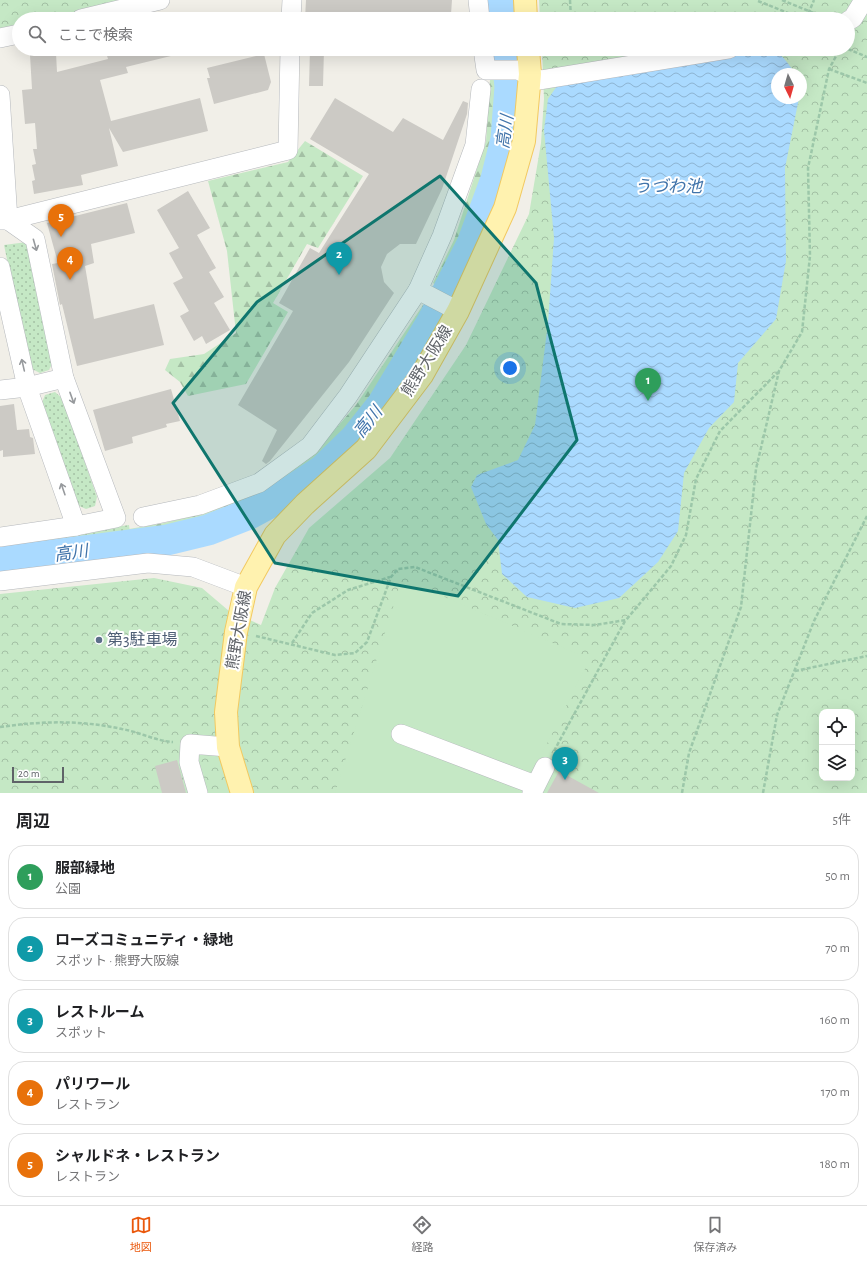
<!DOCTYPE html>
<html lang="ja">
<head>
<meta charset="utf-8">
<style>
	:root { --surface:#fff; --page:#f2f2f2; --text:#202124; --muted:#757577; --line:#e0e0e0; --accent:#ea580c }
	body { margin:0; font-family:"Alegreya Sans","Noto Sans JP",sans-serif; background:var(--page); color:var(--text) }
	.controls { position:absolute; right:12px; bottom:12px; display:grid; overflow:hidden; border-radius:8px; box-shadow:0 4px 16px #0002 }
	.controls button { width:36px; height:36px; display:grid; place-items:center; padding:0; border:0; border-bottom:1px solid var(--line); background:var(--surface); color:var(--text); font:20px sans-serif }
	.compass { position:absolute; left:771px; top:68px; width:36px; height:36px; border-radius:50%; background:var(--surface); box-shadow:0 4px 16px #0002; rotate:175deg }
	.scale { position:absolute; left:12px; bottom:10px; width:52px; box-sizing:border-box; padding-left:4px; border:2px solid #5f6368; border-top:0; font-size:11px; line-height:14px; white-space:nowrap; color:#5f6368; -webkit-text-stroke:3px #fff; paint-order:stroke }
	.you { position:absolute; left:510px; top:368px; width:14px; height:14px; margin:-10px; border:3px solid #fff; border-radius:50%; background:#1a73e8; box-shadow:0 0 0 6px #1a73e833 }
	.badge { display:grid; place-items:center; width:26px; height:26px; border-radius:50%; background:var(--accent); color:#fff; font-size:13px; font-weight:700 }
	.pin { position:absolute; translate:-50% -33px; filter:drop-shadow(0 1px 2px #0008) }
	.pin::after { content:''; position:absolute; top:21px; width:14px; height:12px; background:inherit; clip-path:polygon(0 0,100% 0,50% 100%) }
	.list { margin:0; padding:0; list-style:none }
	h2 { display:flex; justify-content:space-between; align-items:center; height:52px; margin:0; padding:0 16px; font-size:17px }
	h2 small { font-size:13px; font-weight:400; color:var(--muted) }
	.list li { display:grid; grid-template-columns:26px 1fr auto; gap:12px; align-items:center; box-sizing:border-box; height:64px; margin:0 8px 8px; padding:0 8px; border:1px solid var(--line); border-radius:16px }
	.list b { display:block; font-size:15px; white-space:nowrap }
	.list p { margin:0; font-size:13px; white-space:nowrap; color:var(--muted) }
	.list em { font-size:13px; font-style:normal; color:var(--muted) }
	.icon { flex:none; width:22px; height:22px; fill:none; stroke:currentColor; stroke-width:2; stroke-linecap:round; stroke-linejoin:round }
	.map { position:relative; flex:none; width:867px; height:793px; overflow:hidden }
	.search { position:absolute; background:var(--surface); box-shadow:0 4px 16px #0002; left:12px; right:12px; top:12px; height:44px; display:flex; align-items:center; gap:10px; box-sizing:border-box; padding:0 14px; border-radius:22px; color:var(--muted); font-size:15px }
	.sheet { height:412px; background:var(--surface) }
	nav { display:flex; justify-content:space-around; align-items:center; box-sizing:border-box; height:56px; border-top:1px solid var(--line); background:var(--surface); font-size:11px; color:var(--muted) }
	nav a { display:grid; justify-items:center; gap:2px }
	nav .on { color:var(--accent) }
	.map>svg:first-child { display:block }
	.grass { fill:url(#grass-dots) }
	.forest { fill:url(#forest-firs) }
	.park { fill:url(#park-crowns); fill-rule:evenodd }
	.pitch { fill:#c5e8c5 }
	.water { fill:url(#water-waves) }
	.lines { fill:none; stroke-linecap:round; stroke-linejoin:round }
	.river { stroke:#aadaff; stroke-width:31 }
	.building { fill:#cccac5 }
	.minor-casing { stroke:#b5b8bc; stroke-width:20 }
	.major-casing { stroke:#f2c960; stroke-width:24 }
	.path { stroke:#9cc7a9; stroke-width:2.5; stroke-dasharray:4 2; stroke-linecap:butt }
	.minor { stroke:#fff; stroke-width:19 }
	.major { stroke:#fff2af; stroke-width:22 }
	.oneway { stroke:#979a9d }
	.marked { fill:#0f766e; fill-opacity:0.2; stroke:#0f766e; stroke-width:3; stroke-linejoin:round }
	.service-dot { fill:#5c6f8a; stroke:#fff; stroke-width:1.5 }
	.labels { text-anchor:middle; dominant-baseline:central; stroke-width:4; stroke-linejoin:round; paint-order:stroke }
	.street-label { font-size:16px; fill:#5f6368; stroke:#fff }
	.service-label { font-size:16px; fill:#4e5e75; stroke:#fff; text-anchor:start }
	.water-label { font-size:17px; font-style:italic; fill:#4174aa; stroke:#fff }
</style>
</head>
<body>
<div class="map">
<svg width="867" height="793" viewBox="0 0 867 793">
	<defs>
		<pattern id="grass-dots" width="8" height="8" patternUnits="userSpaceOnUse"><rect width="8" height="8" fill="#c5e8c5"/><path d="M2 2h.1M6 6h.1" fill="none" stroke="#a3c0a4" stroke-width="1.8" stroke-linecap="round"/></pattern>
		<pattern id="forest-firs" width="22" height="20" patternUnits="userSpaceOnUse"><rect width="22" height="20" fill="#c5e8c5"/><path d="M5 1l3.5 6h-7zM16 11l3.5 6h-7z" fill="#a3c0a4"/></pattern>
		<pattern id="park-crowns" width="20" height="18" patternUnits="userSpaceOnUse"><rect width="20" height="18" fill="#c5e8c5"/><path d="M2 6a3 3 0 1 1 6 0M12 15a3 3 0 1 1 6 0" fill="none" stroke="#a3c0a4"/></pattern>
		<pattern id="water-waves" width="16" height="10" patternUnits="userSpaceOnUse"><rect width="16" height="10" fill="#aadaff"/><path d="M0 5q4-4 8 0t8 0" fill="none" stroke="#8eb4d2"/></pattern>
	</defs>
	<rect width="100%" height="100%" fill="#f1efe8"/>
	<g class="grass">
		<path d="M27,242L53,362L49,370L40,373L32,369L17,307L4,245Z"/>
		<path d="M55,392L63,399L97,497L95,506L86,509L77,505L41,405L45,395Z"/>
		<path d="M129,525L131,540L0,557V544Z"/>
	</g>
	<g class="forest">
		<path d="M490,80H503L500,139L491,178L467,244L444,290L433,283L454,240L486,141Z"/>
		<path d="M305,141L363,176L318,248L307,244L273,303L288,312L246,384L188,396L180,382L165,370L170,359L204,354L236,333L227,251L208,181L288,162Z"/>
		<path d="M423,305L432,311C420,331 409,351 397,371C391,382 385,393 378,403C337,463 275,504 206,526C182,533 156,537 131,540L129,529L164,523L204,513L314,454L356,405Z"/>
	</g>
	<g class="park">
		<path d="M0,0H125L49,19H19V26L0,30Z"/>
		<path d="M539,0H867V793H0V594L154,578L202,588L229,611L261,625L275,588L309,528L390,458L466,345L529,214L541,143L544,99L542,49H848V19H540ZM777,74H801V98H777ZM822,712H852V778H822Z"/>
	</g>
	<path class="pitch" d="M419,586L590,659L522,793H335L399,588Z"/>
	<path class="water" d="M766,49C780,49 788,64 796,74H777V98H799L785,168L786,261L776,319L738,363L734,402L709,428L684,473L678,531L658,562L619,598L575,608L527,597L502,574L498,540L486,524L471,487L477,475L518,460L535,425L548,323L554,238L544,130L548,99L557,86Z"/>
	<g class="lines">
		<g class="river">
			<path d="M502,0L503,19"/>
			<path d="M0,562L167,540L208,530L249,514L288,493L323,470L355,439L382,405L432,322L472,244L496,179L506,139L510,87L506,49"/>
		</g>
	</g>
	<g class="building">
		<path d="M306,0H452L451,14H446L445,19H305Z"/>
		<path d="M105,49H179V54L126,67L128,73L100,80L111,121L200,98L208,131L123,152L109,128L118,166L81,175L83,185L34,194L32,181L35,180L32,165L36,164L33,149H37L35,123L25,124L22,90L32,89L30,55L56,53L57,72L108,59Z"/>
		<path d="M310,49H324L323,86H309Z"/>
		<path d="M264,54L271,82L268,90L214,104L207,78H210L207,68Z"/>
		<path d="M335,98L393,132L403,118L443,140L463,101L468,103L467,114L442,189L416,244H400L387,254L381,267L384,282L394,293L349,362L270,461L266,464L262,461L277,430L238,405L293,311L279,303L310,248L319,253L369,174L310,139Z"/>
		<path d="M188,191L210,228L197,235L216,268L209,272L224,297L214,303L230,330L206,344L202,336L194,341L180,316L189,311L173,283L183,278L169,253L179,248L157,210Z"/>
		<path d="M127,203L135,233L91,244L94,263L85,266L94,319L154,304L164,345L77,366L62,304L60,305L52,264L58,263L47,223Z"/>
		<path d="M171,389L180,421L166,424L167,427L132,437L133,443L105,451L93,410Z"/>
		<path d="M14,404L17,430L29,429L30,437L33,438L35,454L3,457V450L0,451V406Z"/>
		<path d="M177,760L186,793H162L155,766Z"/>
		<path d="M559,771L599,793H547Z"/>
	</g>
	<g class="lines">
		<g class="minor-casing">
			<g id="minor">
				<path d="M478,0L480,19"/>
				<path d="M81,19L160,0"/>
				<path d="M291,19L292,0"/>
				<path d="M848,21L853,18L864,0"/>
				<path d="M0,38L19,34"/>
				<path d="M483,49L486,70H518L540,80L729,49"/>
				<path d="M0,95L8,220H0"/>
				<path d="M8,220L288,150L290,49"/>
				<path d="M0,267L27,387L76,526"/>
				<path d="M418,290L458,311"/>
				<path d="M0,390L27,387L64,378"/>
				<path d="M143,517L200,505L259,483L310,446L348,396L418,290L442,236L475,145L481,89"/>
				<path d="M0,537L76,526L116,518L64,378L35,239L8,220"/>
				<path d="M0,581L148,563L193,567L246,587"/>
				<path d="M401,734L535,785"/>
				<path d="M198,793L189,762L190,744L228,747"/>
				<path d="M532,793L545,767"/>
			</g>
		</g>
		<g class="major-casing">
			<g id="major">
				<path d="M525,0L526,19"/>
				<path d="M242,793L228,747L226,712L236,632L246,587L275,535L305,504L366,449L422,375L458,311L505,208L524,141L530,74L528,49"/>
			</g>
		</g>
		<g class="path">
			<path d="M570,0L571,19"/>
			<path d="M782,0L828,19"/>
			<path d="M758,1L803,19"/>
			<path d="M806,19L814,0"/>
			<path d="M573,49V53L602,49"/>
			<path d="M848,49L867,57"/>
			<path d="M829,69L867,83"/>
			<path d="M256,636L335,655L355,653L367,642L391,577L398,569L415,567L561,624L595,625L626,620L671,566L686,535L696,479L720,431L778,372"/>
			<path d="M292,643L312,613L348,590L390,577"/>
			<path d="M795,671L867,656"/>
			<path d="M0,727C41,721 81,720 122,729C139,732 156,741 173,742"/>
			<path d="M554,751L625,621"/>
			<path d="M682,793L689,753L741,607L756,469L779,371L802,332L810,256L808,168L829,69L840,49"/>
			<path d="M763,793L777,715L814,621L867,516"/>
		</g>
		<use href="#minor" class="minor"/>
		<use href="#major" class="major"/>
	</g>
	<defs><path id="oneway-shaft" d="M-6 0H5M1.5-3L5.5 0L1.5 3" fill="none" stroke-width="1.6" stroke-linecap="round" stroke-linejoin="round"/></defs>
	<g class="oneway">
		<use href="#oneway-shaft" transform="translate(35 245) rotate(74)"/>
		<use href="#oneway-shaft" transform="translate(23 365) rotate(-103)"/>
		<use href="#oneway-shaft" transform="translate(72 398) rotate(70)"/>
		<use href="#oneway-shaft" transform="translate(63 489) rotate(-109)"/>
	</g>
	<path class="marked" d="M440,176L536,283L577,440L458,596L275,563L173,403L257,302Z"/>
	<circle class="service-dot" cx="99" cy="640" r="4"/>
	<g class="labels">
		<g class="street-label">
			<text transform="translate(427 361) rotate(-58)">熊野大阪線</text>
			<text transform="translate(239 630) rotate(-80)">熊野大阪線</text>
		</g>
		<g class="service-label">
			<text x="107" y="640">第3駐車場</text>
		</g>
		<g class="water-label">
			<text transform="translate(505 132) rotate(-82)">高川</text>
			<text x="668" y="186">うづわ池</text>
			<text transform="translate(368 422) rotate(-51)">高川</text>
			<text transform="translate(71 553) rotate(-8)">高川</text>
		</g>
	</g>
</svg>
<div class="controls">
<button><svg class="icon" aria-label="locate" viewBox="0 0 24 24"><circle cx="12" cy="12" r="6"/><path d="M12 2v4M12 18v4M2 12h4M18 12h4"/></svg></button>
<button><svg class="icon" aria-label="layers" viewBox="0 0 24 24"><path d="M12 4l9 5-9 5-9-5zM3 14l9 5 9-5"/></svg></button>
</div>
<svg class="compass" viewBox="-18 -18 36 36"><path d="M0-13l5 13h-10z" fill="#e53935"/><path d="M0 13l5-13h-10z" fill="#757577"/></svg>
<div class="scale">20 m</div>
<div class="you"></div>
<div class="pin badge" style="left:648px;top:401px;background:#2e9e5b">1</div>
<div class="pin badge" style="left:339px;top:275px;background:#0f9aa8">2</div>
<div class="pin badge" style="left:565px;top:780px;background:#0f9aa8">3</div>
<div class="pin badge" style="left:70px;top:280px;background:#e8710a">4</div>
<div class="pin badge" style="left:61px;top:237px;background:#e8710a">5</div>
<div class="search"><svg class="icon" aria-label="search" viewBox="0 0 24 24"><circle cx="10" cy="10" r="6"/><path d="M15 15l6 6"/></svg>ここで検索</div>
</div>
<section class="sheet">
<h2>周辺<small>5件</small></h2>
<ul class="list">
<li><span class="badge" style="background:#2e9e5b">1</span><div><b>服部緑地</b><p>公園</p></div><em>50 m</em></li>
<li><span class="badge" style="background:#0f9aa8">2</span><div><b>ローズコミュニティ・緑地</b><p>スポット · 熊野大阪線</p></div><em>70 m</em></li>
<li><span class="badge" style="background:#0f9aa8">3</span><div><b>レストルーム</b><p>スポット</p></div><em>160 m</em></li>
<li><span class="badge" style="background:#e8710a">4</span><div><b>パリワール</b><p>レストラン</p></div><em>170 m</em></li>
<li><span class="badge" style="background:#e8710a">5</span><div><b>シャルドネ・レストラン</b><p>レストラン</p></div><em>180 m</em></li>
</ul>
</section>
<nav>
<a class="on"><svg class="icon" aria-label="map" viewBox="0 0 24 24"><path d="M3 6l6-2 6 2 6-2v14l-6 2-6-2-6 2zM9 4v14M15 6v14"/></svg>地図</a>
<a><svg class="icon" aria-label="directions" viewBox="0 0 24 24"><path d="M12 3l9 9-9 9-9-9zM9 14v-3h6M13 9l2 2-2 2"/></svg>経路</a>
<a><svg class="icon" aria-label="saved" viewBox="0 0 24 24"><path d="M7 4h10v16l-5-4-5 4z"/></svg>保存済み</a>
</nav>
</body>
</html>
